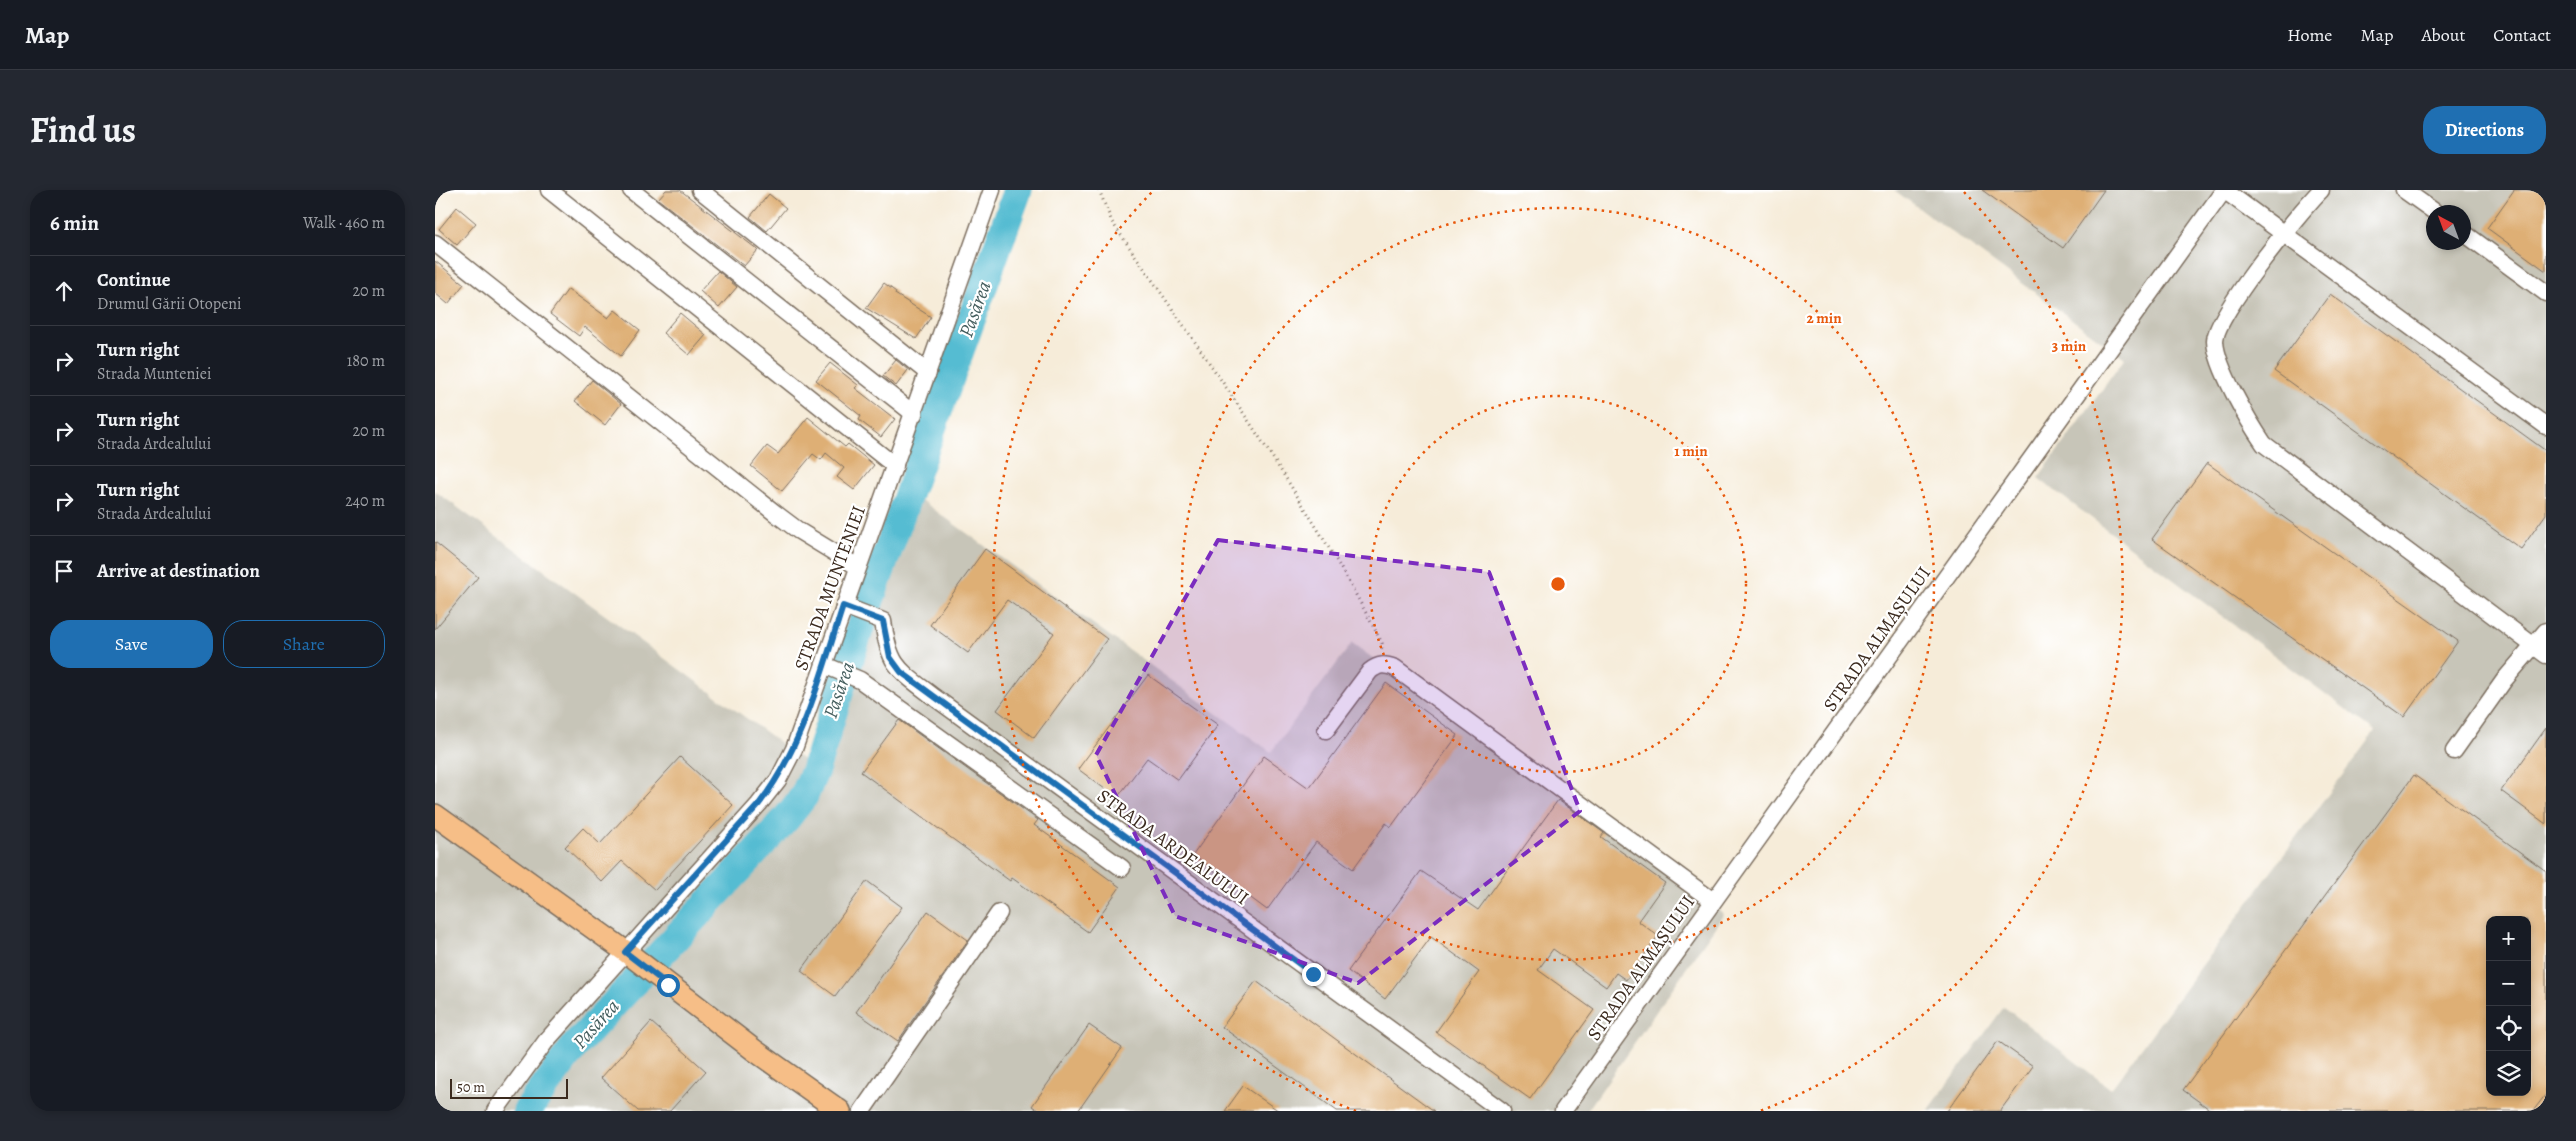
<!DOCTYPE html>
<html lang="en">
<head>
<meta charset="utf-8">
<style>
	:root { --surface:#171b24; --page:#242831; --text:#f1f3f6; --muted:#9ea1a6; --line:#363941; --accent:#1f6fb2 }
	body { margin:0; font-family:Alegreya,serif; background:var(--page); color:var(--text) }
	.controls { position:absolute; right:15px; bottom:15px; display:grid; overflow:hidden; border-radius:10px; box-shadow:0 2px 8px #0003 }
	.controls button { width:45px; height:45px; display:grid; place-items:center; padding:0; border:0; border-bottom:1px solid var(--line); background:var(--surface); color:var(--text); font:25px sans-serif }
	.compass { position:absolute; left:1991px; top:15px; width:45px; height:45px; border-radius:50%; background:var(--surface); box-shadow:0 2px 8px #0003; rotate:319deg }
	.scale { position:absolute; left:15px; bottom:12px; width:118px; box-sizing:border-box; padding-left:5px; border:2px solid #3b2a1e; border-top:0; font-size:14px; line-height:18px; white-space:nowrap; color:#3b2a1e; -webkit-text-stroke:4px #fff; paint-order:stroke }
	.stop { position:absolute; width:15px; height:15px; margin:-11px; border:4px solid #1f6fb2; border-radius:50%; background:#fff }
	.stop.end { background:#1f6fb2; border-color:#fff; box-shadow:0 1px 5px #0008 }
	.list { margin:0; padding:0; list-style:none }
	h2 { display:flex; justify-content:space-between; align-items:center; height:65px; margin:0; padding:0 20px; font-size:21px }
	h2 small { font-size:16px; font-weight:400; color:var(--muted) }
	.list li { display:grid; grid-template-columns:32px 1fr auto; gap:15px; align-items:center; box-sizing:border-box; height:70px; padding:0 20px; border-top:1px solid var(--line) }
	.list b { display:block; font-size:19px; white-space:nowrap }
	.list p { margin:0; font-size:16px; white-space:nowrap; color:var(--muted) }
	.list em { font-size:16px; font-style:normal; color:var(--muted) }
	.actions { display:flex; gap:10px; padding:15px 20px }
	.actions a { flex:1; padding:11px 0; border:1px solid var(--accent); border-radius:20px; text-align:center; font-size:18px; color:var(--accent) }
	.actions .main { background:var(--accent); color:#fff }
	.icon { flex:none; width:28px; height:28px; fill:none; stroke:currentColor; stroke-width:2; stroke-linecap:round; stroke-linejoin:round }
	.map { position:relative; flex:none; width:2111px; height:921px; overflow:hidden; border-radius:20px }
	header { display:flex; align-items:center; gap:30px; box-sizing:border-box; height:70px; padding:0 25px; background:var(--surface); border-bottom:1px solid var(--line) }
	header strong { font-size:24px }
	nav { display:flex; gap:28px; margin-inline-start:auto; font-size:18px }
	.intro { display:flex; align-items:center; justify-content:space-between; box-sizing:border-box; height:120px; padding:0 30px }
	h1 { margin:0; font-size:35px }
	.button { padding:12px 22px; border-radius:20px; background:var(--accent); color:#fff; font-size:18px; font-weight:700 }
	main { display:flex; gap:30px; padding:0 30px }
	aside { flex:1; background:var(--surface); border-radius:20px; box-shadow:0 2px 8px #0003 }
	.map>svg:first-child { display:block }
	.industrial { fill:#c7c5b8; fill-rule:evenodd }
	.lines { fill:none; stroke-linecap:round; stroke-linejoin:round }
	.river { stroke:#55bcd2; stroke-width:29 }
	.building { fill:#deaf75; fill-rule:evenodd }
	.minor-casing { stroke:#7c6e5f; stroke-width:19 }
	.major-casing { stroke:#7c6e5f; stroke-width:24 }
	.path { stroke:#7c6e5f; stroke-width:3; stroke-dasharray:1 4; stroke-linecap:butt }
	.minor { stroke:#fff; stroke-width:16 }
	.major { stroke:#f6be87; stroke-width:21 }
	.route { stroke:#1f6fb2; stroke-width:6 }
	.marked { fill:#7b2cbf; fill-opacity:0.2; stroke:#7b2cbf; stroke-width:4; stroke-dasharray:10 6; stroke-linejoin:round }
	.ring { fill:none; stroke:#e8590c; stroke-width:2.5; stroke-dasharray:2.5 5 }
	.labels { text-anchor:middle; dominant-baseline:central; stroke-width:4.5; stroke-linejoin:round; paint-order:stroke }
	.street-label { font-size:19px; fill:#3b2a1e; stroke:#fff }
	.water-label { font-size:20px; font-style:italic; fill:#445d5d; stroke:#fff }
	.centre { fill:#e8590c; stroke:#fff; stroke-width:2.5 }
	.ring-label { font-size:15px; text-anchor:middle; font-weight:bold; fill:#e8590c; stroke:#fff; stroke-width:4.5; stroke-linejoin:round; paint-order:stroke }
</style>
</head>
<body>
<header>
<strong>Map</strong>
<nav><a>Home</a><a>Map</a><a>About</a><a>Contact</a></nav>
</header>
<div class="intro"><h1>Find us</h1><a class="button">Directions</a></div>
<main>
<aside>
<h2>6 min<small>Walk · 460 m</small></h2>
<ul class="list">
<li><svg class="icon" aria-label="ahead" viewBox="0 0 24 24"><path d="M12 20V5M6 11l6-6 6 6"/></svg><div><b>Continue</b><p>Drumul Gării Otopeni</p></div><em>20 m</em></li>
<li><svg class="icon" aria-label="right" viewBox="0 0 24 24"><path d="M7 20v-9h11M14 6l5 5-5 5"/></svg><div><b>Turn right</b><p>Strada Munteniei</p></div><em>180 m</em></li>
<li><svg class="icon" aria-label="right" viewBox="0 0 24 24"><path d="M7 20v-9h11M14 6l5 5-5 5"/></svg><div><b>Turn right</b><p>Strada Ardealului</p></div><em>20 m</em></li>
<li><svg class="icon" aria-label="right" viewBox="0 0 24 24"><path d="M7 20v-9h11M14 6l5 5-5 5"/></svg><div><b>Turn right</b><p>Strada Ardealului</p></div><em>240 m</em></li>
<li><svg class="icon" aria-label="arrive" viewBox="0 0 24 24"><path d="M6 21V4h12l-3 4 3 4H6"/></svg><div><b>Arrive at destination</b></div></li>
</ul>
<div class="actions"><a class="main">Save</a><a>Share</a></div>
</aside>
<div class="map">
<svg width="2111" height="921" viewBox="0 0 2111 921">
	<rect width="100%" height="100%" fill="#fff"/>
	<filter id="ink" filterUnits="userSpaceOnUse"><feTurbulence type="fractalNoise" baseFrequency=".02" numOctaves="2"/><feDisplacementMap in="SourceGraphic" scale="10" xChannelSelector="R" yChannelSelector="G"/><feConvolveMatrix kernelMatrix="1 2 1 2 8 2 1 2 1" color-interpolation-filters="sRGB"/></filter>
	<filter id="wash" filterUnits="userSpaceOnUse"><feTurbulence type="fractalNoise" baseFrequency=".0096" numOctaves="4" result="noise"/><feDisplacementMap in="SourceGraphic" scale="20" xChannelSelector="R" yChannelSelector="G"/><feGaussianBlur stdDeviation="1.12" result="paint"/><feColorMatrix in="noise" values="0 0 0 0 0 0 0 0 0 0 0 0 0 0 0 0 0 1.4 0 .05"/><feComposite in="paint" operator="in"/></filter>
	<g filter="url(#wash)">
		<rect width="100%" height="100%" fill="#f6ecd9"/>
		<g class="industrial">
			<path d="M1459,0H2111V921H1493L1569,817L1676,899L1940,541L1603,288L1690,168ZM1999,22H2029V52H1999ZM2055,730H2092V902H2055Z"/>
			<path d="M465,295L836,562L917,453L1289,724L1152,921H0V301L370,571L396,484Z"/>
		</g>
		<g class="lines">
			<path class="river" d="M92,921L139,857L351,629L369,606L380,580L422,446L583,0"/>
		</g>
		<g id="blocks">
			<g class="building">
				<path d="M231,0H245L323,60L309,76L223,9Z"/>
				<path d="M1547,0H1669L1628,58Z"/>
				<path d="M2079,0H2111V81L2052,38Z"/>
				<path d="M334,4L351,18L332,41L315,27Z"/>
				<path d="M22,17L41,33L22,55L4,39Z"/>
				<path d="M0,71L29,94L13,114L0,103Z"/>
				<path d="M283,81L302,97L284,118L265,101Z"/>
				<path d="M449,93L461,102L460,104L496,127L481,149L431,118Z"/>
				<path d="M133,99L173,128L180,120L205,140L186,166L150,137L144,146L115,124Z"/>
				<path d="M1895,104L2111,261V324L2086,359L1839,181Z"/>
				<path d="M245,123L271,145L254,165L228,143Z"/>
				<path d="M461,170L473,180L461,196L448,186Z"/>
				<path d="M395,173L423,195L420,198L460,229L446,247L424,230L426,226L381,190Z"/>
				<path d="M157,190L186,214L170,235L140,211Z"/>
				<path d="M373,227L410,257L413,254L439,275L419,300L402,287L409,278L391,263L386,270L378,264L347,301L316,276L332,256L343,264Z"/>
				<path d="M1772,273L2023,451L1969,527L1717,349Z"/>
				<path d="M0,352L43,387L0,439Z"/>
				<path d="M550,359L672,449L599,548L562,520L619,443L572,410L533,463L495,435Z"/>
				<path d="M713,485L783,535L743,590L712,568L682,608L643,579Z"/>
				<path d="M951,493L1023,545L956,637L951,633L918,679L881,652L832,720L758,665L829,566L874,598Z"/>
				<path d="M464,530L603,630L599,635L685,697L653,742L577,688L575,691L426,582Z"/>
				<path d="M2111,538V634L2066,601Z"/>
				<path d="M245,567L298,615L220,700L187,671L167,692L130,657L148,638L165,654Z"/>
				<path d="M1979,585L2111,681V904L2098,921H1777L1748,900ZM2055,730H2092V902H2055Z"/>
				<path d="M1123,610L1169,643L1166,647L1230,693L1203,731L1223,746L1191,790L1181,783L1171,797L1118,759L1103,780L1159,820L1095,909L1001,842L1044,782L996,747L950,809L913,781L986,681L1043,720Z"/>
				<path d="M432,691L467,717L400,806L366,781Z"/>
				<path d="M493,721L533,750L463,851L421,822Z"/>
				<path d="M821,791L999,921H902L787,837Z"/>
				<path d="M216,832L271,881L235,921H203L166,888Z"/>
				<path d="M654,835L687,858L643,921H604L597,916Z"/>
				<path d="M1563,851L1598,876L1565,921H1512Z"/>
				<path d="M808,896L844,921H790Z"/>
			</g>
		</g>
	</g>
	<g filter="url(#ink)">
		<use href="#blocks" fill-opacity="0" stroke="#7c6e5f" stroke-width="1"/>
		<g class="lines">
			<g class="minor-casing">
				<g id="minor">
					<path d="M114,0L460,276"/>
					<path d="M196,0L479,224"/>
					<path d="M265,0L493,183"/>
					<path d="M1789,0L2111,236"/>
					<path d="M1886,0C1865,21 1780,125 1780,151C1781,177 1814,232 1829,254L2111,465"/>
					<path d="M1969,0L2000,22"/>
					<path d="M2029,43L2111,103"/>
					<path d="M0,53L340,323L364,341L423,377"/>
					<path d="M409,416L448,431C454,477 464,480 499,507L1067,921"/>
					<path d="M389,475L425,490L687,678"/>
					<path d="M891,540L935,481C944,474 949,474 960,478L1278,711"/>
					<path d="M2019,561L2070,489L2111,441"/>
					<path d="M60,921L111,851L324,614L343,590L359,559L557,0"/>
					<path d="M427,921L564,723"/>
					<path d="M1128,921L1789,0"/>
				</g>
			</g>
			<g class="major-casing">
				<path id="major" d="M0,625L190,761L319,860L405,921"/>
			</g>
			<path class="path" d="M664,0L677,32C772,170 870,305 947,453L948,461"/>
			<use href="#minor" class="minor"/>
			<use href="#major" class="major"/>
		</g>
	</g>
	<g class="lines" filter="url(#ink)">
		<path class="route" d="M233,795L190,762L324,614C368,557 386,484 408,416L448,431L455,467L466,482L878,784"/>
	</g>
	<path class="marked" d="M783,350L1054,382L1145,621L923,793L740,726L661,565Z"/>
	<g class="ring">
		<circle cx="1123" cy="394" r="188"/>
		<circle cx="1123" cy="394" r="376"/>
		<path d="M921 921A564 564 0 0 1 717 2M1529 2A564 564 0 0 1 1325 921"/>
	</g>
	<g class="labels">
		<g class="street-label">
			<text transform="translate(395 398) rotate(-70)">STRADA MUNTENIEI</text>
			<text transform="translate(1442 449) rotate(-55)">STRADA ALMAȘULUI</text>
			<text transform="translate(738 657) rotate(36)">STRADA ARDEALULUI</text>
			<text transform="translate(1206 778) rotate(-55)">STRADA ALMAȘULUI</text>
		</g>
		<g class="water-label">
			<text transform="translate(540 119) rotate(-70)">Pasărea</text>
			<text transform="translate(404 500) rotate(-71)">Pasărea</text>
			<text transform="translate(161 834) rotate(-48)">Pasărea</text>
		</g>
	</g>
	<circle cx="1123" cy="394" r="8" class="centre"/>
	<g class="ring-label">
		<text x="1389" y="133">2 min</text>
		<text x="1634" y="161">3 min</text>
		<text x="1256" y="266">1 min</text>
	</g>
</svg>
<div class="controls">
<button>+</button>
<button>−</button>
<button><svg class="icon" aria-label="locate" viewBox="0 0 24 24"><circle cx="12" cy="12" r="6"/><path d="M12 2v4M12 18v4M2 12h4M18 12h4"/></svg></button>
<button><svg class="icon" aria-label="layers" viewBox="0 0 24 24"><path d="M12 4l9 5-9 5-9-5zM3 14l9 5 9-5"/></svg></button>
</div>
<svg class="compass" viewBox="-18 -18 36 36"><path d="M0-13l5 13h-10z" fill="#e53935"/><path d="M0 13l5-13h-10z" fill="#9ea1a6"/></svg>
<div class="scale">50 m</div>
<div class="stop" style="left:233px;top:795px"></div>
<div class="stop end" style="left:878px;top:784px"></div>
</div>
</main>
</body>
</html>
